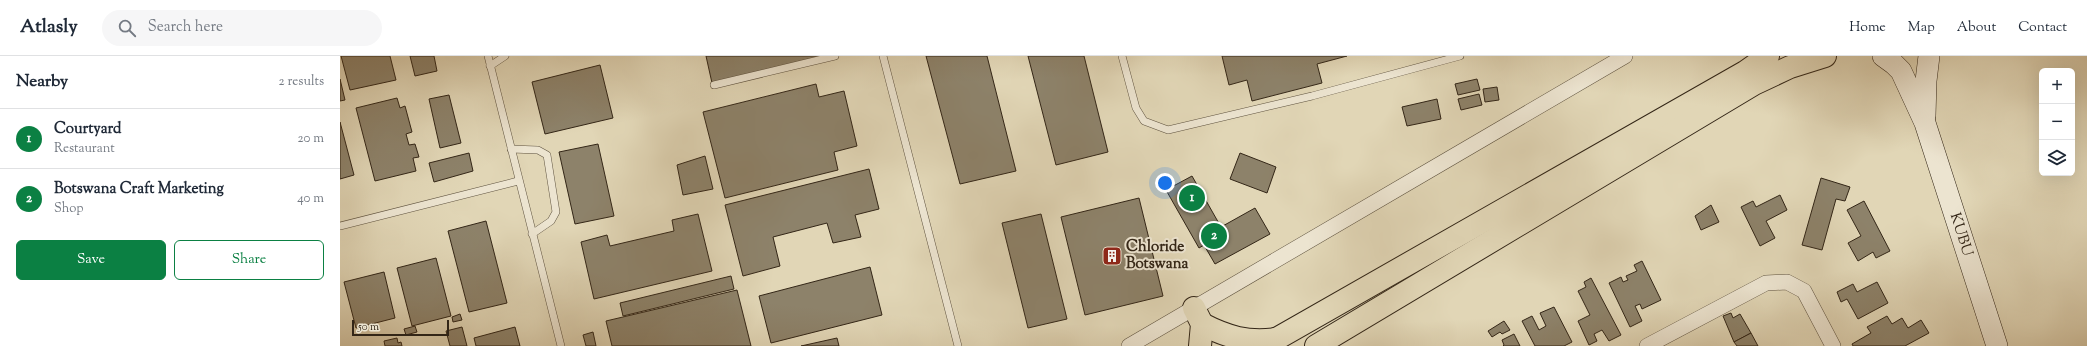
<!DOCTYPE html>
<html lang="en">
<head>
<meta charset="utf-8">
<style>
	:root { --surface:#fff; --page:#f6f6f7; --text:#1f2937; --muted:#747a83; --line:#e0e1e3; --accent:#0b8043 }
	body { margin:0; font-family:"Sorts Mill Goudy",serif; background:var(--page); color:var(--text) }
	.controls { position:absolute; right:12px; top:12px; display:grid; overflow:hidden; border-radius:6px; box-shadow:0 4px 16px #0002 }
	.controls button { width:36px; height:36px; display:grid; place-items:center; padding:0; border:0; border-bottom:1px solid var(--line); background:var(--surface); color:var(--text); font:20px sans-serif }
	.scale { position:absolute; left:12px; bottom:10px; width:97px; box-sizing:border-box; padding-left:4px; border:2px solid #332617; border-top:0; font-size:11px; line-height:14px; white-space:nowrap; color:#332617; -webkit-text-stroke:3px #ece4d0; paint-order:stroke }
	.you { position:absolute; left:825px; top:127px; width:14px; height:14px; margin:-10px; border:3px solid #fff; border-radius:50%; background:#1a73e8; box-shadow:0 0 0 6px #1a73e833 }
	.badge { display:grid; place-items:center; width:26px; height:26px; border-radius:50%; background:var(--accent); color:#fff; font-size:13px; font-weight:700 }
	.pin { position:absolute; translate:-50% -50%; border:2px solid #fff; box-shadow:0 1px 4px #0006 }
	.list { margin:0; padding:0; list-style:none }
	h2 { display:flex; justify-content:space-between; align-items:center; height:52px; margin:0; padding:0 16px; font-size:17px }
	h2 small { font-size:13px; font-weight:400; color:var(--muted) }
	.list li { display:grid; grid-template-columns:26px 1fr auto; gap:12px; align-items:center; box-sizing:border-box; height:60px; padding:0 16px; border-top:1px solid var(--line) }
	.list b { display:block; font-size:15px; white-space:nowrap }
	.list p { margin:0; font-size:13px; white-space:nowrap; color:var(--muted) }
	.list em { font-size:13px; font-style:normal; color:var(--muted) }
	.actions { display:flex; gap:8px; padding:12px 16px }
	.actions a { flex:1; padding:9px 0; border:1px solid var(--accent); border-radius:6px; text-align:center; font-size:14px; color:var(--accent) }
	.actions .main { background:var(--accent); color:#fff }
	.icon { flex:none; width:22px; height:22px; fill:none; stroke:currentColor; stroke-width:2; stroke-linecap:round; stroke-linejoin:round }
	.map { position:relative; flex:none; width:1747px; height:290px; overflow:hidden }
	header { display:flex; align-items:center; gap:24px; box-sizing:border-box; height:56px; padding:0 20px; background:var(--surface); border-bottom:1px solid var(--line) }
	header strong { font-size:19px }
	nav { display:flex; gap:22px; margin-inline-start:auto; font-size:14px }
	.search { width:280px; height:36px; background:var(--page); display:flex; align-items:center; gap:10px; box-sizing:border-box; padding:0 14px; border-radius:22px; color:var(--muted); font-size:15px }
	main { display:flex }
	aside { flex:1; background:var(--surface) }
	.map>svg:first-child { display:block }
	.building { fill:#8d826a; stroke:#332617 }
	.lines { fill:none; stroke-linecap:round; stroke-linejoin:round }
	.lane-casing { stroke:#5e523f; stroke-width:8 }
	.street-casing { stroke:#5e523f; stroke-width:16 }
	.secondary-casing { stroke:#332617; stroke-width:22 }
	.highway-casing { stroke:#332617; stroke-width:24 }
	.lane { stroke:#ece4d0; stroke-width:7 }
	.street { stroke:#ece4d0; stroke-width:15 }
	.secondary { stroke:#ece4d0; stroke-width:21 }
	.highway { stroke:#e1d6b6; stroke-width:22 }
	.labels { text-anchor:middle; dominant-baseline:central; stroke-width:4; stroke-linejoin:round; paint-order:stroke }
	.street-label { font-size:15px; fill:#332617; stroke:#ece4d0 }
	.poi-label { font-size:15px; font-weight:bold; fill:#332617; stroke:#ece4d0; text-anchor:start }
</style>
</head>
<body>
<header>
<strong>Atlasly</strong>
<div class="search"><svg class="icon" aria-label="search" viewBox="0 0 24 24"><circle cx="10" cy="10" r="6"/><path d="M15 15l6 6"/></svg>Search here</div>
<nav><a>Home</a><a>Map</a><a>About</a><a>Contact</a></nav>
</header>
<main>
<aside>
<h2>Nearby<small>2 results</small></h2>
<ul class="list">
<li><span class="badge">1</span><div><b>Courtyard</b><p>Restaurant</p></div><em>20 m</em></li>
<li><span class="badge">2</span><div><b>Botswana Craft Marketing</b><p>Shop</p></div><em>40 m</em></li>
</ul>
<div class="actions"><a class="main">Save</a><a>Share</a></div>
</aside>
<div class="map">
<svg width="1747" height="290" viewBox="0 0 1747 290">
	<rect width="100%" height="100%" fill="#e1d6b6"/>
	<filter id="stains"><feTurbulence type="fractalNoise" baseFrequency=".005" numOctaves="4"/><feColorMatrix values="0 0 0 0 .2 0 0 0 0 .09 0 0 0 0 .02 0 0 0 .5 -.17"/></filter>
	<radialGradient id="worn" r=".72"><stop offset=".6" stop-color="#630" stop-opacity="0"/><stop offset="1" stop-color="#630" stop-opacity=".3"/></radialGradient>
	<g class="building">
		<path d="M1,0H50L56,24L10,34Z"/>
		<path d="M70,0H94L97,15L75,20Z"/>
		<path d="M366,0H478V2L372,27Z"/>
		<path d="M586,0H647L676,115L620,128Z"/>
		<path d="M688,0H744L768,96L716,109Z"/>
		<path d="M882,0H1007L977,8L982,27L912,45L907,24L889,29Z"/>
		<path d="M260,9L273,62L205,78L192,26Z"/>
		<path d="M0,23L5,44L0,45Z"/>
		<path d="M1137,23L1140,34L1118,39L1115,28Z"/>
		<path d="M476,28L479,41L504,35L517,90L494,96L498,114L385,142L363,56Z"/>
		<path d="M1157,31L1159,44L1145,46L1143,33Z"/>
		<path d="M1139,38L1142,49L1121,54L1118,43Z"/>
		<path d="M109,39L121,87L100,92L89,43Z"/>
		<path d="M57,42L60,52L65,50L72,76L66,78L69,89L75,88L79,101L73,102L76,115L35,125L16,52Z"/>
		<path d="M1097,43L1101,63L1067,70L1062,51Z"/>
		<path d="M0,66L14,119L0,123Z"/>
		<path d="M258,88L274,160L235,168L219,96Z"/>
		<path d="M129,97L133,115L94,126L89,107Z"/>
		<path d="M900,97L936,111L927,137L890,123Z"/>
		<path d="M365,100L373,133L343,139L337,109Z"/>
		<path d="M529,113L539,153L515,159L521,181L493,187L487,167L433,181L440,210L403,220L385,149Z"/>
		<path d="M852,120L881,171L915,152L930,178L875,208L864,189L859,192L826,134Z"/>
		<path d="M1481,122L1510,131L1505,145L1496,143L1482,194L1462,189Z"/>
		<path d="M1440,139L1447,154L1426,165L1435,182L1420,190L1401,151L1413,145L1416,151Z"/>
		<path d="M799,142L823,240L745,259L721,161Z"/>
		<path d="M1524,145L1550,195L1536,202L1533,196L1518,205L1508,187L1521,180L1507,154Z"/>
		<path d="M1371,149L1379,166L1361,174L1355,160Z"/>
		<path d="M358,158L372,215L254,243L241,186L267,179L270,190L334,175L332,164Z"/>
		<path d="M701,158L727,263L688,272L662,167Z"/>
		<path d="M146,165L167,247L129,256L108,175Z"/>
		<path d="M96,202L111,260L72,270L57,212Z"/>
		<path d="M1302,205L1321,244L1302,253L1300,248L1295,250L1302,265L1290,271L1269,227L1281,221L1283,226L1288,224L1286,220L1297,215L1294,209Z"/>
		<path d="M530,211L542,259L431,287L419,240Z"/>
		<path d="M44,216L55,262L16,272L4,226Z"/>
		<path d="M391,220L394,233L283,260L280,247Z"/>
		<path d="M1251,222L1281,279L1269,285L1262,274L1254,278L1257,285L1249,289L1238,265L1250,259L1238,235L1246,231L1244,226Z"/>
		<path d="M1537,226L1548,247L1518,263L1507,243L1501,246L1497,236L1513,228L1517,236Z"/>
		<path d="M397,234L411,290H272L266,265Z"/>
		<path d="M1214,251L1232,286L1224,290H1195L1182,265L1192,260L1199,274L1206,270L1200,257Z"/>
		<path d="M1391,257L1393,262L1400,258L1411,277L1394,286L1383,260Z"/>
		<path d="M120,258L122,264L113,266L112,261Z"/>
		<path d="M1547,260L1552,268L1562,262L1568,272L1581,264L1589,277L1565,290H1513L1512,288L1531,277L1527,271Z"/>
		<path d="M1164,265L1170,274L1162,278L1160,276L1152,281L1148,275Z"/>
		<path d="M75,270L77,276L66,279L64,273Z"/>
		<path d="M122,271L127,290H110L106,275Z"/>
		<path d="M175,271L180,290H136L134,282Z"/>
		<path d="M253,276L256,290H246L243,279Z"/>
		<path d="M1411,277L1418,290H1397L1394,286Z"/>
		<path d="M1174,278L1180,290H1163L1164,289L1162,284Z"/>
		<path d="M57,282L58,287L61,286L62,290H45L44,285Z"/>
		<path d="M497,282L499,290H461Z"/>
	</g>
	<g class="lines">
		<g class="lane-casing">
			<g id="lane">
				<path d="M148,0L221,290"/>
				<path d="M543,0L618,290"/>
				<path d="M782,0L796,52L804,65L828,74L972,40L1120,0"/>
				<path d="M150,10L165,0"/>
				<path d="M374,29L495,0"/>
				<path d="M171,93L198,94L207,99L216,156L211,165L192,178"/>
				<path d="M0,170L178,125"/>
			</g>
		</g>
		<g class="street-casing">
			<g id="street">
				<path d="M789,290L1285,0"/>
				<path d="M1307,290L1426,227L1447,226L1464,235L1493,290"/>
			</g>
		</g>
		<g class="secondary-casing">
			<g id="secondary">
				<path id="s1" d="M1543,0L1554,8L1561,15L1585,67L1657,290"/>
				<path d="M1585,60L1586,25L1589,0"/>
			</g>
		</g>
		<g class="highway-casing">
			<g id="highway">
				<path d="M854,252L862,268L860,290"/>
				<path d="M862,268C887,281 908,287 936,283"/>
				<path d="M924,290L1405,16L1428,0"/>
				<path d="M976,290L1414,28L1450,11L1485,0"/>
			</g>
		</g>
		<use href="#lane" class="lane"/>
		<use href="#street" class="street"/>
		<use href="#secondary" class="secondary"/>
		<use href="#highway" class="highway"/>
	</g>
	<defs>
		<g id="building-square" transform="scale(1)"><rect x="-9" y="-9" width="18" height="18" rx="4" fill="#8f2418" stroke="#ece4d0"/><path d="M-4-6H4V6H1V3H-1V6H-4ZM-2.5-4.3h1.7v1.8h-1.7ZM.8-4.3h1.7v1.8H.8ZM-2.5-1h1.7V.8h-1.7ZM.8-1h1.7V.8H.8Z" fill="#fff"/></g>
	</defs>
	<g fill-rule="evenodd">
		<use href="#building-square" x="772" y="200"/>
	</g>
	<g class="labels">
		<g class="street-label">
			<text stroke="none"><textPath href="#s1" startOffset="198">KUBU</textPath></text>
		</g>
		<g class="poi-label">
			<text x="786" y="191">Chloride<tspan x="786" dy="17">Botswana</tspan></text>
		</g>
	</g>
	<rect width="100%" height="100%" filter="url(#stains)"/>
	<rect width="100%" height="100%" fill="url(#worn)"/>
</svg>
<div class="controls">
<button>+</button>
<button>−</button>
<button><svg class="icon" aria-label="layers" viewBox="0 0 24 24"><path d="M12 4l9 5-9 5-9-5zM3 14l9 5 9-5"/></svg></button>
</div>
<div class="scale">50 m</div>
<div class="you"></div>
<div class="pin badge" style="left:852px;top:142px">1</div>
<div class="pin badge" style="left:874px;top:180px">2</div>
</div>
</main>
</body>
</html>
